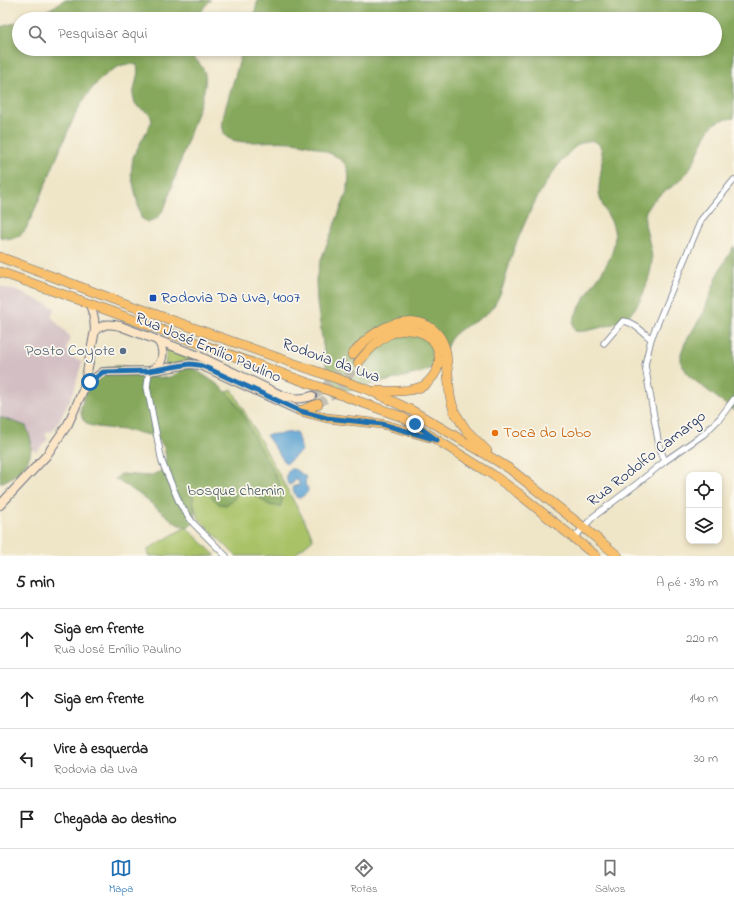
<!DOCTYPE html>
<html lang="pt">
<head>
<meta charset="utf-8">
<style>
	:root { --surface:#fff; --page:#f6f6f6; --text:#222; --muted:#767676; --line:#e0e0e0; --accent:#1f6fb2 }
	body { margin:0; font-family:"Indie Flower",sans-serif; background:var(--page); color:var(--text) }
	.controls { position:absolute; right:12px; bottom:12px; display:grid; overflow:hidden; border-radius:8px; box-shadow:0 2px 6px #0003 }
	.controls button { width:36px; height:36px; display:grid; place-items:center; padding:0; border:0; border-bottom:1px solid var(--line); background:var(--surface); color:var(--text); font:20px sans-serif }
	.stop { position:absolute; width:12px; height:12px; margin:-9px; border:3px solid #1f6fb2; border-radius:50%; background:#fff }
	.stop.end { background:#1f6fb2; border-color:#fff; box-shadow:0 1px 4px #0008 }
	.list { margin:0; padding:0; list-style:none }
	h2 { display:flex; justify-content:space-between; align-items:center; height:52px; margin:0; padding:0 16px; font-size:17px }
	h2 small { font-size:13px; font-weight:400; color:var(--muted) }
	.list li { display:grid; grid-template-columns:26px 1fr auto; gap:12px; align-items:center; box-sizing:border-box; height:60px; padding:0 16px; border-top:1px solid var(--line) }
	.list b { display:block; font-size:15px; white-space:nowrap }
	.list p { margin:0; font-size:13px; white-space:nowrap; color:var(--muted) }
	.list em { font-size:13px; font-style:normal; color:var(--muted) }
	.icon { flex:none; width:22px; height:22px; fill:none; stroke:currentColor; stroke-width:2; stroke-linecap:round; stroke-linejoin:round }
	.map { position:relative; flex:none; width:734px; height:556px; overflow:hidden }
	.search { position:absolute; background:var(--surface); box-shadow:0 2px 6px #0003; left:12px; right:12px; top:12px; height:44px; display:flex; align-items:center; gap:10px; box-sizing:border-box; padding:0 14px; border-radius:22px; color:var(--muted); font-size:15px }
	.sheet { height:292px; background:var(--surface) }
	nav { display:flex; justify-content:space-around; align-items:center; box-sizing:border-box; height:56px; border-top:1px solid var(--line); background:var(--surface); font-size:11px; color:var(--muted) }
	nav a { display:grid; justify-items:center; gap:2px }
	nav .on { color:var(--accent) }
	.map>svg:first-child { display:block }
	.industrial { fill:#d2bec3 }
	.green { fill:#a9c268; stroke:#627863 }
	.forest { fill:#86a85c; stroke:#506c5d }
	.water { fill:#5ca2d2; stroke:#3c6898 }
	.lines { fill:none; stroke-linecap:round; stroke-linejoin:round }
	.primary-tunnel { stroke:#c5c1b2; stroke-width:9; stroke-dasharray:9 4.5; stroke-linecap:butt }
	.street-casing { stroke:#656f83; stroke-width:7 }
	.secondary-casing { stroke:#656f83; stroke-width:10 }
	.primary-casing { stroke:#656f83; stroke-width:10 }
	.street { stroke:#fff; stroke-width:5.5 }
	.secondary { stroke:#fce5c4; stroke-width:8 }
	.primary { stroke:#f8bf6c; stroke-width:9 }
	.route { stroke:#1f6fb2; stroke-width:5 }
	.transit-dot { fill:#1a4fb4; stroke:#fbf7ec; stroke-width:1.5 }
	.service-dot { fill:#5c6f8a; stroke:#fbf7ec; stroke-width:1.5 }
	.food-dot { fill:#e8710a; stroke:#fbf7ec; stroke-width:1.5 }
	.labels { text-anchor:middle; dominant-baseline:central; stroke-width:3.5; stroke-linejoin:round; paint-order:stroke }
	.transit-label { font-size:16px; fill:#164399; stroke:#fbf7ec; text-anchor:start }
	.street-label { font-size:16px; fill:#1b2f5e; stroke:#fbf7ec }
	.service-label { font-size:16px; fill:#4e5e75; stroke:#fbf7ec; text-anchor:end }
	.food-label { font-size:16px; fill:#c56008; stroke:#fbf7ec; text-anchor:start }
	.park-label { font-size:16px; fill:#465b61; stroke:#fbf7ec }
</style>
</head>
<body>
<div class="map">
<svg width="734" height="556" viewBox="0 0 734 556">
	<rect width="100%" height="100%" fill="#fbf7ec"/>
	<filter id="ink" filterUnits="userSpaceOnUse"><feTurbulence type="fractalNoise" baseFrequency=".025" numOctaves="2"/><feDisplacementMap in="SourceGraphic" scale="8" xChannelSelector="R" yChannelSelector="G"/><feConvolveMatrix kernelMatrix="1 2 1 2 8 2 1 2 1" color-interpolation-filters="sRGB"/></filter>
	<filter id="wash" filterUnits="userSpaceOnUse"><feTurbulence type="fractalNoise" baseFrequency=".012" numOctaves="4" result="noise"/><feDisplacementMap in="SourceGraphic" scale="16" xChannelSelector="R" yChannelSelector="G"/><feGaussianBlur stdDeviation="0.9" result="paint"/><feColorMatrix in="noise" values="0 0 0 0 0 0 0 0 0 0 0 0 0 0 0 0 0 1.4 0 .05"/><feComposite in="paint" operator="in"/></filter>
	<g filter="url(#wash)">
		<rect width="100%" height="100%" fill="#efe5c7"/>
		<path class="industrial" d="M0,286L25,294L55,308L51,316L70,337L66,350L71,352L70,354L73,358L82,361L74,391L63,414L52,432L48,431L45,435L48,439L36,452L0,425Z"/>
		<g class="green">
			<path d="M167,347L194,359L165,366Z"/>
			<path d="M232,389L309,529L313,539L293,556H236L199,519L165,429Z"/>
			<path d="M186,527L216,556H149L148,549Z"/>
		</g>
		<g class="forest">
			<path d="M64,0H211L205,6L197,19H28C41,14 53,8 64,0Z"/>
			<path d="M258,0H734V118C727,119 719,120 714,124C704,134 701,148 695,159C692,166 687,173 681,179C670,191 649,197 645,215C643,225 652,246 652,260C651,277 641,306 627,317C619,323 610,325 602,327C592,330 584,332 575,331C574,328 572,325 573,322C574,316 578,310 581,305C585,299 588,292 592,286C598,278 604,269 609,260C615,247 617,233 611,221C606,212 600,203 599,192C598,181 606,155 600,146C596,140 591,140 584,142C569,146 545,183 537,198C528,214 521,232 514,249C507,268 505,290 493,307C483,321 464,324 453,336C445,344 446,358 436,365C427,372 414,374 404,377C390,380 376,384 362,387C342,392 332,395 327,372L317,303L316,279L320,262L346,195C351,174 351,162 329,153C317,147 305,143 291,142C278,141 264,142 251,142C245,142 239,142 233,140C230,140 227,137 225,136L222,125L224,113L243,49H715V19H253Z"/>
			<path d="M19,22V49H188C192,56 198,61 202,67C209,78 204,90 201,101L165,207C160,216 157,220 147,222L141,218L131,174L133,157L152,121L150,114L138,107L135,103L133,95L138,72L137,65C120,60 101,77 91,90C77,107 69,129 60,150C49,176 38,203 26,229C18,239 12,240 0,237V27Z"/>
			<path d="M734,246V411L689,376L681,363V353L685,343L704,312L719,271Z"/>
			<path d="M188,365C203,375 220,384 232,398C243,411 249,428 257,443C265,458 276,473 281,489C283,495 283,501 280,507L269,505L248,489L243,486L233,500L226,505L219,504L205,491L200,489L194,491L193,495L195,517L194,522L188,528L177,524L139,494L115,479L121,474L150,476L161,471L165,464L166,457L164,447L159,440L150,435L124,430L97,427L89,425L83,420C82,417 81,414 81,411C81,401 87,390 92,383C95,379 98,374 102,371C116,361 132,368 146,374C152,376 158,378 164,378C173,378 181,370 188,365Z"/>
			<path d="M0,417L26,426C28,431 30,436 31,441C34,461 17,477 0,483Z"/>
		</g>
		<g class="water">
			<path d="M296,432L302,450L286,464L266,435Z"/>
			<path d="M290,469H294L305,476L306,478L305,485C312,490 305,496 299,498L296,497L292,487L299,485V482L297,480H295L293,482V483L289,485L288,484C286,479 286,473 290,469Z"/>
		</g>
	</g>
	<g filter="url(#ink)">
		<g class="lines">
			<g class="primary-tunnel">
				<path d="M312,396C329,387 340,370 352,355"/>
				<path d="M318,404L330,396L339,388L358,363"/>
			</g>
			<g class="street-casing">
				<g id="street">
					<path d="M604,343L623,321C632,321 644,333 651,339"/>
					<path d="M149,371L147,387L162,462L180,504L193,523L226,556"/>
					<path d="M665,461L659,446L645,365L651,339L701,220L734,180"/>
					<path d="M574,538L593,517L638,483L665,461L704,434L720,418L734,399"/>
				</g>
			</g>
			<g class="secondary-casing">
				<g id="secondary">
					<path d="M95,330C105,324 108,323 120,326L199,356L281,395C294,399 299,400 312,396"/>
					<path d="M152,370C164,364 165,351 158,341"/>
					<path d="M84,388L90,382L103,372L149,371L190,364L199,365L207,368L300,411"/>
					<path d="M0,505L46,456L68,424L84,388L95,330L94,318L90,304"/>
				</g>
			</g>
			<g class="primary-casing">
				<g id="primary">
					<path d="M0,257L126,304L369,390L413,411L497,461L510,469L583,527L618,556"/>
					<path d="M0,272L90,304L402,417L415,425L437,440L493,475L518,493L596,556"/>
					<path d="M352,355C359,346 367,338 377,332C403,315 438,317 446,352L450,396L454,411L466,430L487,451"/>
					<path d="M358,363C367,352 378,339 392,333C411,326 437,332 439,356C440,363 438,369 434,375C431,379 427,384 423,386C408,393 390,391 375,391"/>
					<path d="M300,411L327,418L382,424L429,437"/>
					<path d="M300,411L318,404"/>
				</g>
			</g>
			<use href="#street" class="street"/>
			<use href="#secondary" class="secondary"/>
			<use href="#primary" class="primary"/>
		</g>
	</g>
	<g class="lines" filter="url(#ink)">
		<path class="route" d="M90,382L103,372L149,371L190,364L199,365L207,368L300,411L327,418L382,424L437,440L415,424"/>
	</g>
	<rect class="transit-dot" x="149" y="294" width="8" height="8" rx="2"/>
	<circle class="service-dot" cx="123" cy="351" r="4"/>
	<circle class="food-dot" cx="495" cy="433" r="4"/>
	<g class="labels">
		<g class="transit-label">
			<text x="161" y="298">Rodovia Da Uva, 4007</text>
		</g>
		<g class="street-label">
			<text transform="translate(208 348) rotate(23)">Rua José Emílio Paulino</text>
			<text transform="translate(331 361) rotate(20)">Rodovia da Uva</text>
			<text transform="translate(647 459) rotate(-38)">Rua Rodolfo Camargo</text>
		</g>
		<g class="service-label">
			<text x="115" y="351">Posto Coyote</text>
		</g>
		<g class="food-label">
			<text x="503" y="433">Toca do Lobo</text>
		</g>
		<g class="park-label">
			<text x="236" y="491">bosque chemin</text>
		</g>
	</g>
</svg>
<div class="controls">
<button><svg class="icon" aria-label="locate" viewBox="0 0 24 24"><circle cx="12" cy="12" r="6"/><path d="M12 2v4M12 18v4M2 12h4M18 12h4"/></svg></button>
<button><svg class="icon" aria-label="layers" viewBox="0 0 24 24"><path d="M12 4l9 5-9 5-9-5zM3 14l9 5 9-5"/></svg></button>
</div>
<div class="stop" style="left:90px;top:382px"></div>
<div class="stop end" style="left:415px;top:424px"></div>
<div class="search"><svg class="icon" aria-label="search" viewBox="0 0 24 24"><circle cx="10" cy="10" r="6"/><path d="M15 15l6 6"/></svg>Pesquisar aqui</div>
</div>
<section class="sheet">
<h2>5 min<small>A pé · 390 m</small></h2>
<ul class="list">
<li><svg class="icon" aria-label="ahead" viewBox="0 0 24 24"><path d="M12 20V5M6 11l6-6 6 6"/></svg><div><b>Siga em frente</b><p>Rua José Emílio Paulino</p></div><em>220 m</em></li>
<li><svg class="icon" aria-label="ahead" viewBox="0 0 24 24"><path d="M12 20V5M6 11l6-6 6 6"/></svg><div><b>Siga em frente</b></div><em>140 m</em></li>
<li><svg class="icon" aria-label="left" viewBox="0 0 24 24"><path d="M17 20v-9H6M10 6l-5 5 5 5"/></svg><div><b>Vire à esquerda</b><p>Rodovia da Uva</p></div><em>30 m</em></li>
<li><svg class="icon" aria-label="arrive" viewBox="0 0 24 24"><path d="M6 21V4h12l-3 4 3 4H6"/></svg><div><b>Chegada ao destino</b></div></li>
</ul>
</section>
<nav>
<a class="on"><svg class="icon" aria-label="map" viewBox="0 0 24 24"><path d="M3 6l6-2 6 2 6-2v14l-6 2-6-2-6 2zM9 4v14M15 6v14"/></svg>Mapa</a>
<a><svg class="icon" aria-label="directions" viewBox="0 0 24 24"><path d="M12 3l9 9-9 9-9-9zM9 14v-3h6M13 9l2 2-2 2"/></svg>Rotas</a>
<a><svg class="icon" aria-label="saved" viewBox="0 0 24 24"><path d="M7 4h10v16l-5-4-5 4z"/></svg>Salvos</a>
</nav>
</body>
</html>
